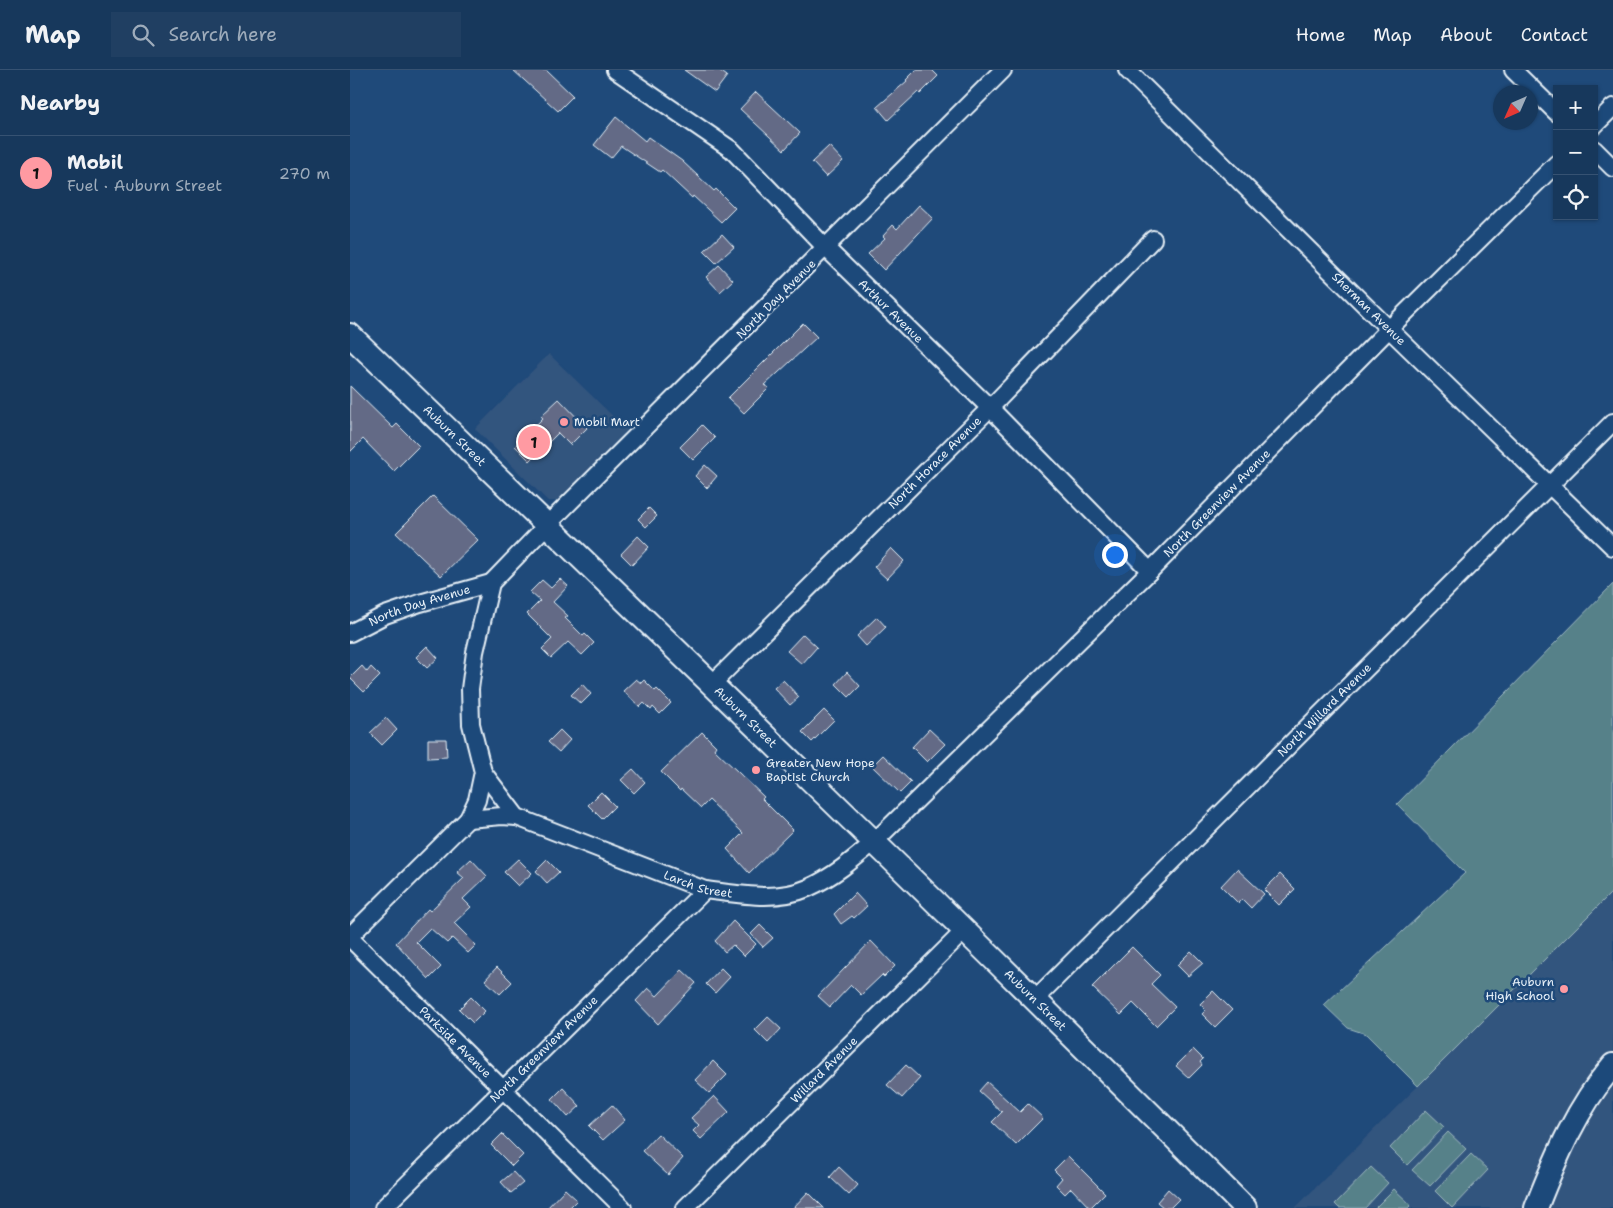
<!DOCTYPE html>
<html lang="en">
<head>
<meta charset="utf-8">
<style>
	:root { --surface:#17385c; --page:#203f62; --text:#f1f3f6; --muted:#9eacbb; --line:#365272; --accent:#ff9aa2 }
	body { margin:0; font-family:"Shantell Sans",sans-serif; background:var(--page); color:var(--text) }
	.controls { position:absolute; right:15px; top:15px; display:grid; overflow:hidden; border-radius:0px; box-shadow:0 1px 4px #0004 }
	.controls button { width:45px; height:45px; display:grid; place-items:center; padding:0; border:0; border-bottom:1px solid var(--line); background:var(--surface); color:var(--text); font:25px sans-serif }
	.compass { position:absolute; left:1143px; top:15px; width:45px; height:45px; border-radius:50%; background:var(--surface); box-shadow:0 1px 4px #0004; rotate:225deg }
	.you { position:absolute; left:764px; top:484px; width:18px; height:18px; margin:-12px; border:4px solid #fff; border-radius:50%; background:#1a73e8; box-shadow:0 0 0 8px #1a73e833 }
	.badge { display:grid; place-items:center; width:32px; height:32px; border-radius:50%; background:var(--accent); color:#111; font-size:16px; font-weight:700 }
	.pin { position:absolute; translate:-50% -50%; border:2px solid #fff; box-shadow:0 1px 5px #0006 }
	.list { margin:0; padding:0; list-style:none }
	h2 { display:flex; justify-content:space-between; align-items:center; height:65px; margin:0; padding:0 20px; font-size:21px }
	h2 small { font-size:16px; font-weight:400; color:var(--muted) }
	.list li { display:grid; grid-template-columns:32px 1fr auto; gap:15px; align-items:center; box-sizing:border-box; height:75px; padding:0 20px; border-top:1px solid var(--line) }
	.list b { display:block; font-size:19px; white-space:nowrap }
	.list p { margin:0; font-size:16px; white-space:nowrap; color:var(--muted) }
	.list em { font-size:16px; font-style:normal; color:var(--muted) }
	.icon { flex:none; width:28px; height:28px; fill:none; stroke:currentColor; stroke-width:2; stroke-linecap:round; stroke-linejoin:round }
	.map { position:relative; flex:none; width:1263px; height:1138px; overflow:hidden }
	header { display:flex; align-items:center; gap:30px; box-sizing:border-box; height:70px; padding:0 25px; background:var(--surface); border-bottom:1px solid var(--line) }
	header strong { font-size:24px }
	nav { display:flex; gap:28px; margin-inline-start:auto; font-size:18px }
	.search { width:350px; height:45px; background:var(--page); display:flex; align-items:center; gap:12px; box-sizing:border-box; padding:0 18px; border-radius:0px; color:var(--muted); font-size:19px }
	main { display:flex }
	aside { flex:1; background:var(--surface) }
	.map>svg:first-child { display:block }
	.built { fill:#33547e }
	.green { fill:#568189; stroke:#9fb9c0 }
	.building { fill:#636b86; stroke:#e8f1f8 }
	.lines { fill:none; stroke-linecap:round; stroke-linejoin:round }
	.street-casing { stroke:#e8f1f8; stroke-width:20 }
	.secondary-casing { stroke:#e8f1f8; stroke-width:26 }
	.street { stroke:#1f4a7a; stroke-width:16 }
	.secondary { stroke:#1f4a7a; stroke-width:22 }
	.poi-dot { fill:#ff9aa2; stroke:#1f4a7a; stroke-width:2 }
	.labels { text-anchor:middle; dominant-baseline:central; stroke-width:5; stroke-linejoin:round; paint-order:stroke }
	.street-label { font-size:12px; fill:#e8f1f8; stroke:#1f4a7a }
	.poi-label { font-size:12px; fill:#e8f1f8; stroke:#1f4a7a; text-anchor:start }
</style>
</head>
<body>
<header>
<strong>Map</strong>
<div class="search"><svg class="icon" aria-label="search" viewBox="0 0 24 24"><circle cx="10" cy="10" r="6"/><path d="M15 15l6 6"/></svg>Search here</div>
<nav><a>Home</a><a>Map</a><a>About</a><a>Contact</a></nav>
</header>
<main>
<aside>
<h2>Nearby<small></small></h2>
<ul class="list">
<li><span class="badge">1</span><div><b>Mobil</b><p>Fuel · Auburn Street</p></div><em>270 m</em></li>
</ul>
</aside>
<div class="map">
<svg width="1263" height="1138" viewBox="0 0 1263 1138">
	<rect width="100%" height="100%" fill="#1f4a7a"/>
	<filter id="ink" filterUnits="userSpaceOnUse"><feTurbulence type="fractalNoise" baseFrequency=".02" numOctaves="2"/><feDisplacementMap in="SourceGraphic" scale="10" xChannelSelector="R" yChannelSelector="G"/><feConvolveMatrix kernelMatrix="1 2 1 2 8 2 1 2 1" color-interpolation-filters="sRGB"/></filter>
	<g filter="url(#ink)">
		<g class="built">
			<path d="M199,284L277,360L207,431H198L125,359Z"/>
			<path d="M1263,821V1138H945L1068,1016Z"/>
		</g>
		<g class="green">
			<path d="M1263,514V821L1068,1016L1016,964L998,958L974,935L1115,803L1047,734Z"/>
			<path d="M1076,1040L1094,1057L1057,1095L1040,1078Z"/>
			<path d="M1098,1062L1116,1079L1080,1116L1062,1100Z"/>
			<path d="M1121,1084L1138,1100L1102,1138L1085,1121Z"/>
			<path d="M1021,1097L1038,1113L1015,1138H989L985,1134Z"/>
			<path d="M1044,1119L1061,1135L1058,1138H1025Z"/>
		</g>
		<g class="building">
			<path d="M163,0H196L223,26L208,41Z"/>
			<path d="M334,0H369L377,6L365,22Z"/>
			<path d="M566,0H582L588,6L570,24L568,22L538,50L527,37L557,11L556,10Z"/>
			<path d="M406,22L450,63L434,80L390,39Z"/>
			<path d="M266,47L295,71L298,67L332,91L364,121L366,119L385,138L371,152L343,126L342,128L312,100L310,102L271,76L261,88L244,75Z"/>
			<path d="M479,76L493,91L476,107L462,92Z"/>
			<path d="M569,135L583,148L534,200L518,184L535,168L533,166L543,155L547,159Z"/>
			<path d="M372,164L384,177L366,193L354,181Z"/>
			<path d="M369,195L383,210L370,222L356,207Z"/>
			<path d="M453,253L467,267L415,315L419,318L394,343L378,328Z"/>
			<path d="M0,316L43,358L47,354L69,376L44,401L13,369L0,382Z"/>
			<path d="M209,329L237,358L220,375L208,363L180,391L165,376L193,348L191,346Z"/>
			<path d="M352,355L365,368L343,390L330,377Z"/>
			<path d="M355,395L367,406L357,418L345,406Z"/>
			<path d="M83,426L128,470L91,506L46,463Z"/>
			<path d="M299,438L307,446L296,457L288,449Z"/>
			<path d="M288,466L299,477L282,495L271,484Z"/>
			<path d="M541,478L554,491L537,509L524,497Z"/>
			<path d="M210,509L218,516L203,532L218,546L215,548L233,566L235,564L244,573L232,585L218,572L201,588L192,579L202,569L177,544L190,531L180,522L192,510L201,518Z"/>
			<path d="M527,547L536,557L516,576L507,566Z"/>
			<path d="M453,564L467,577L452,594L437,581Z"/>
			<path d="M77,576L88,588L77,598L66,587Z"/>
			<path d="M12,596L17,602L21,597L30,606L14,622L0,608Z"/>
			<path d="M497,602L510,616L499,627L486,614Z"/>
			<path d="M286,609L291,613L294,610L305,621L307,619L321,633L310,644L303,637L301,640L294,633L290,637L273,621Z"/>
			<path d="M433,610L449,627L440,635L424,618Z"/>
			<path d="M232,614L241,624L231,634L221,625Z"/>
			<path d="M474,640L484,650L462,672L452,662Z"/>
			<path d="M36,648L47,660L32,675L20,663Z"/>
			<path d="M579,659L595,674L577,692L562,677Z"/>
			<path d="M210,660L220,670L209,682L198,672Z"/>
			<path d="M352,662L366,676L364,679L414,727L412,729L443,760L399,803L377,779L393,763L359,730L351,738L331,719L330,721L311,702Z"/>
			<path d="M78,669H96L97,687L78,688Z"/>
			<path d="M533,685L561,712L550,723L522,696Z"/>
			<path d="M283,699L295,712L284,723L271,710Z"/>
			<path d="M251,722L265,736L252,749L238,735Z"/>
			<path d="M121,789L137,806L113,829L121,837L104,853L126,875L118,883L102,868L97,873L80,858L66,872L91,897L79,909L46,873L78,839L80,841L114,808L107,802Z"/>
			<path d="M168,789L182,803L168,816L154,802Z"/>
			<path d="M197,790L209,802L197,813L186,801Z"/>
			<path d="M887,799L914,824L901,838L892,829L888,833L871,816Z"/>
			<path d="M930,804L945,819L929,835L914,820Z"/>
			<path d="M505,823L517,836L504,848L502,846L491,854L484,844Z"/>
			<path d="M383,851L406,874L394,886L383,875L375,882L365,871Z"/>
			<path d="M410,855L423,868L413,877L401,864Z"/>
			<path d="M521,871L545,896L534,907L532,905L511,925L501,915L480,937L468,926Z"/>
			<path d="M782,877L810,905L801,914L825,937L806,956L783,933L771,945L742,917Z"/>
			<path d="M841,881L853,893L838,906L827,895Z"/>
			<path d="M147,897L162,912L150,924L135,910Z"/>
			<path d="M371,898L380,907L365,923L356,914Z"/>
			<path d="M332,900L346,913L308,954L286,931L298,918L307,926Z"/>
			<path d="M863,921L882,940L865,957L852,944L856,940L850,934Z"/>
			<path d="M121,927L135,941L123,953L109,939Z"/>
			<path d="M418,947L431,959L418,973L405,960Z"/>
			<path d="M843,979L853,989L850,992L852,995L839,1008L826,996Z"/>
			<path d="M363,991L377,1005L359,1023L345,1010Z"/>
			<path d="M556,995L570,1008L552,1028L537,1015Z"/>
			<path d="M637,1012L670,1042L678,1034L693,1048L666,1075L642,1052L652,1042L629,1021Z"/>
			<path d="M213,1018L230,1036L218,1047L202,1029Z"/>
			<path d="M364,1026L379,1042L351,1069L343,1061L349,1055L341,1048Z"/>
			<path d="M262,1035L275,1050L253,1070L239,1056Z"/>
			<path d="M152,1064L173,1085L162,1096L141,1075Z"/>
			<path d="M308,1064L333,1088L318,1105L292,1081Z"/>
			<path d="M718,1086L755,1123L740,1138L721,1118L715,1124L706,1115L712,1108L704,1100Z"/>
			<path d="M489,1097L508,1115L499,1125L480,1107Z"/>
			<path d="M163,1102L173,1113L161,1123L151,1112Z"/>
			<path d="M215,1119L227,1130L219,1138H197Z"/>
			<path d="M818,1119L829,1129L820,1138H814L807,1132Z"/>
			<path d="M458,1122L474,1138H443Z"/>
		</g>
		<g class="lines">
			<g class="street-casing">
				<g id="street">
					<path id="s1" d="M265,0L382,80L476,178L640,338L800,501"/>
					<path id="s2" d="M653,0L196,456L141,513L125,582L120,619L121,654L133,702L127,730L118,749L152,746L167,747L355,820C388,824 426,832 458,818C483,807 504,789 524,772L800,501L1039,259L1207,93"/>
					<path id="s3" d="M777,0L1039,259L1263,477"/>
					<path d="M1163,0L1207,43"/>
					<path d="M1244,56L1263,37"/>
					<path d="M1244,79L1263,98"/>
					<path id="s4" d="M0,563L35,545L70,533L141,513"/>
					<path id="s5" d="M362,614L640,338L803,169"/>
					<path d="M133,702L167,747"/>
					<path d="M0,866L118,749"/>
					<path id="s6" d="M0,868L273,1138"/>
					<path id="s7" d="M685,929L1263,352"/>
					<path id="s8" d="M33,1138L355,820"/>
					<path id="s9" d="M335,1138L614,861"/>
				</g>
			</g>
			<g class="secondary-casing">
				<g id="secondary">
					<path id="s10" d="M0,265C300,554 600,843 895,1138"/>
					<path d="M1186,1138C1206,1087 1227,1037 1263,995"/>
				</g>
			</g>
			<use href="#street" class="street"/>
			<use href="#secondary" class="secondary"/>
		</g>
	</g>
	<g class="poi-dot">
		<circle cx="214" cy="352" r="5"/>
		<circle cx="406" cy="700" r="5"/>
		<circle cx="1214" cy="919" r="5"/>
	</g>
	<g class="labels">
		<g class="street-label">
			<text transform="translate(426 229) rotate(-45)">North Day Avenue</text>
			<text stroke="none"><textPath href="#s3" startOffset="340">Sherman Avenue</textPath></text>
			<text stroke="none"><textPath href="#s1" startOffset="368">Arthur Avenue</textPath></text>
			<text stroke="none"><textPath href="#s10" startOffset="145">Auburn Street</textPath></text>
			<text stroke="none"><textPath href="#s5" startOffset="314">North Horace Avenue</textPath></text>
			<text stroke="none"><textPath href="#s2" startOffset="1885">North Greenview Avenue</textPath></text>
			<text stroke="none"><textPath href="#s4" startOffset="75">North Day Avenue</textPath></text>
			<text stroke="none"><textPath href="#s7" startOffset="409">North Willard Avenue</textPath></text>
			<text stroke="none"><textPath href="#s10" startOffset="550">Auburn Street</textPath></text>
			<text stroke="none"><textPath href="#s2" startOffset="1210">Larch Street</textPath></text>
			<text stroke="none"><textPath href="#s10" startOffset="955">Auburn Street</textPath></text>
			<text stroke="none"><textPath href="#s6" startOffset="148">Parkside Avenue</textPath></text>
			<text stroke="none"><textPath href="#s8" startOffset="226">North Greenview Avenue</textPath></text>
			<text stroke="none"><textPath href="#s9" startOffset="196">Willard Avenue</textPath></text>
		</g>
		<g class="poi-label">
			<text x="224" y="352">Mobil Mart</text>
			<text x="416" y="693">Greater New Hope<tspan x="416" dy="14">Baptist Church</tspan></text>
			<text x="1204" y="912" text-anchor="end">Auburn<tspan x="1204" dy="14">High School</tspan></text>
		</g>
	</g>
</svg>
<div class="controls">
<button>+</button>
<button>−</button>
<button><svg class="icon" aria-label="locate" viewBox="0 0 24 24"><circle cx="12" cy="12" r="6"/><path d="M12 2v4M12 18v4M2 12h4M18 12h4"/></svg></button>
</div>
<svg class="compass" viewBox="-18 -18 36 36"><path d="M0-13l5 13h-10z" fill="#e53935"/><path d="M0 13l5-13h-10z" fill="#9eacbb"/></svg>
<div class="you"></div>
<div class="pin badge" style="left:184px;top:372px">1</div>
</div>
</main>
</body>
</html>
